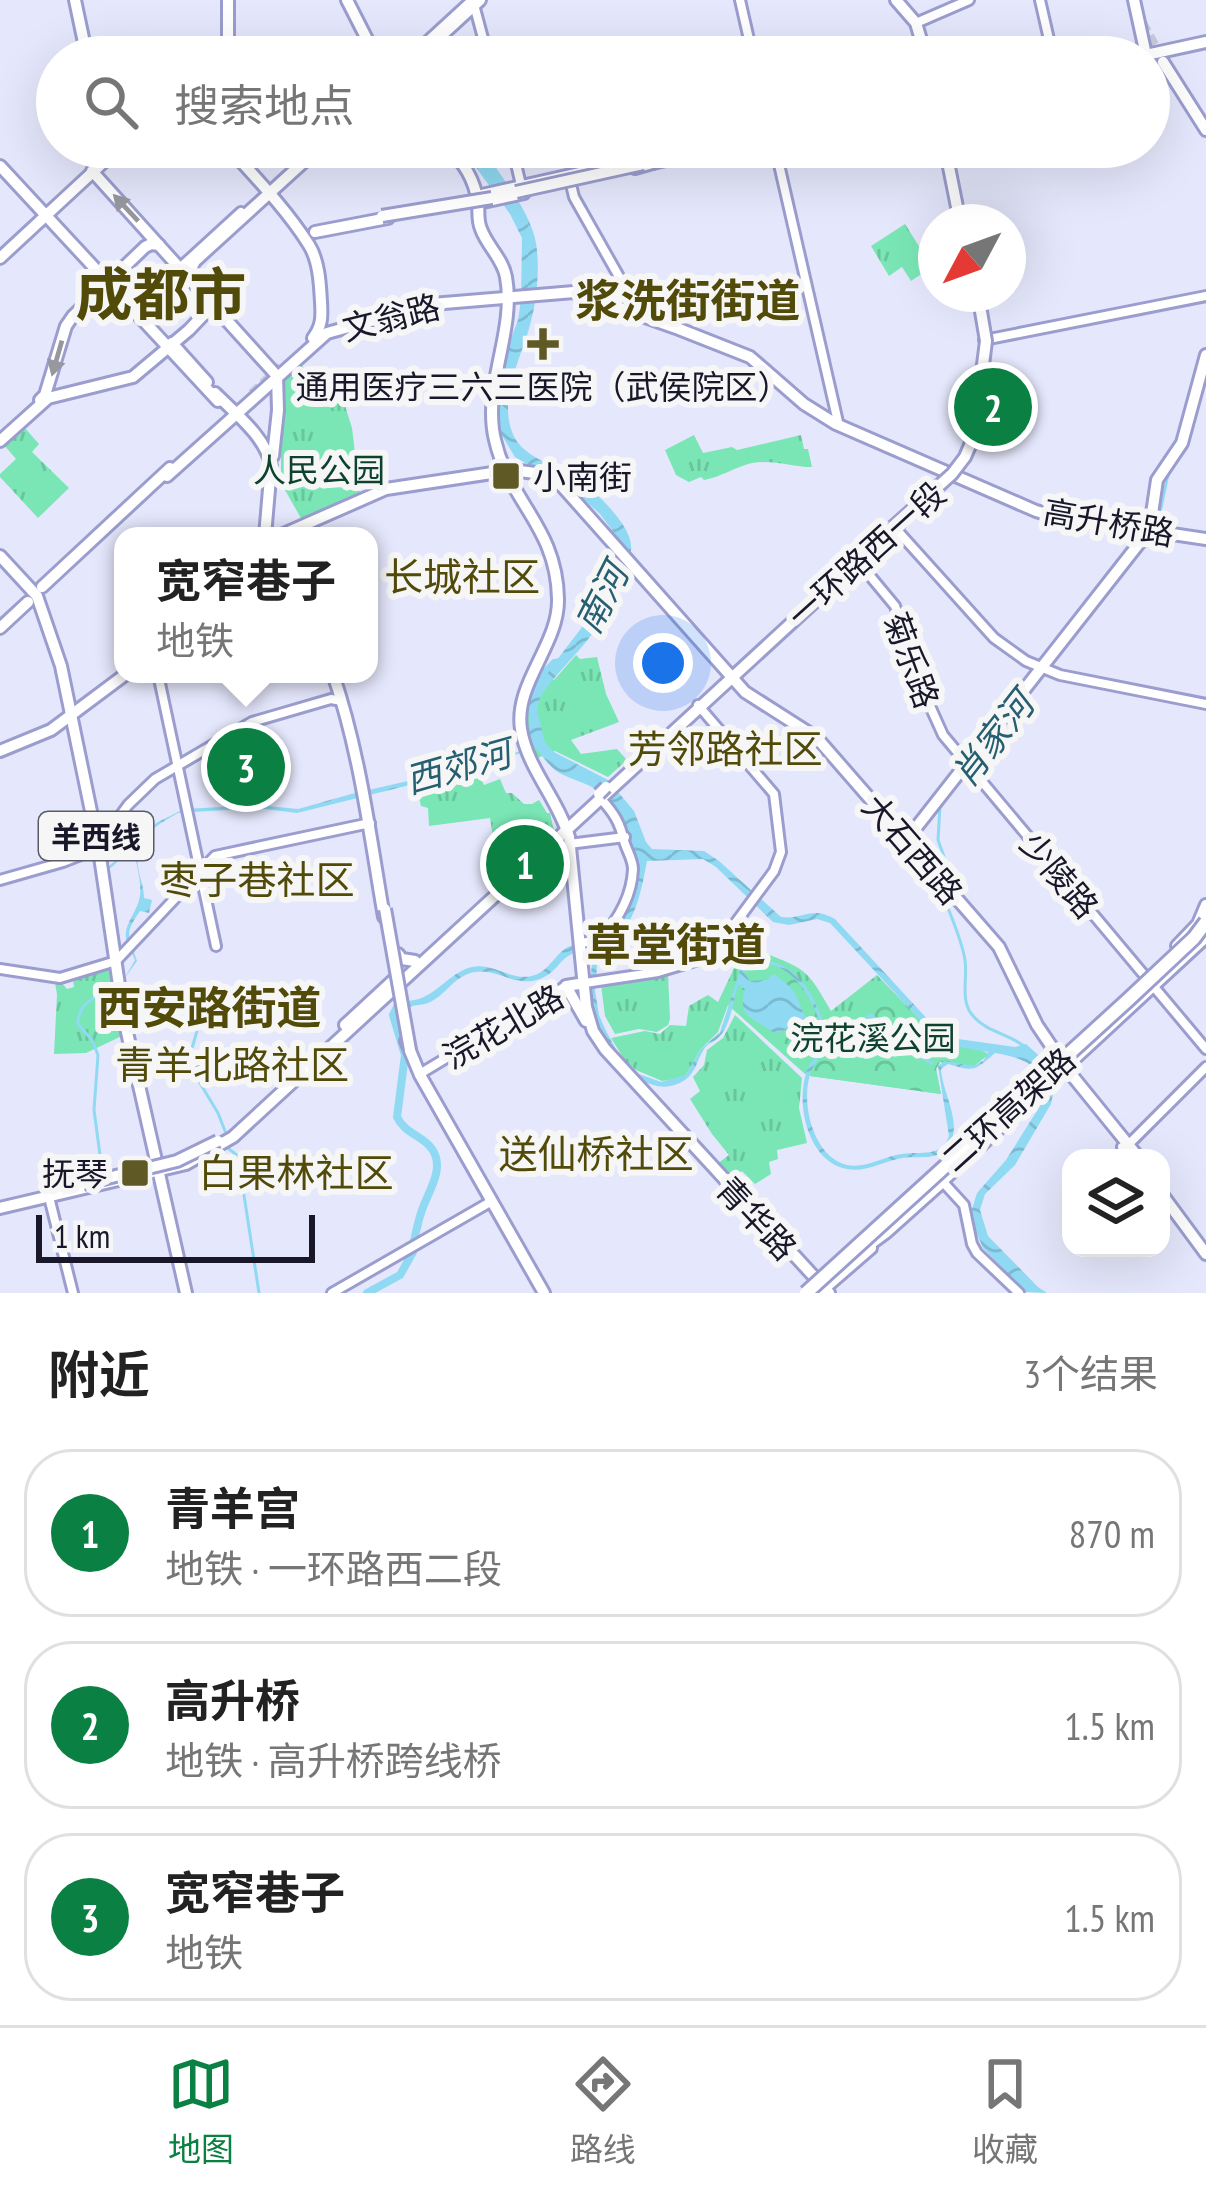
<!DOCTYPE html>
<html lang="zh">
<head>
<meta charset="utf-8">
<style>
	:root { --surface:#fff; --page:#f2f2f2; --text:#222; --muted:#767676; --line:#e0e0e0; --accent:#0b8043 }
	body { margin:0; font-family:"PT Sans Narrow","Noto Sans SC",sans-serif; background:var(--page); color:var(--text) }
	.controls { position:absolute; right:36px; bottom:36px; display:grid; overflow:hidden; border-radius:24px; box-shadow:0 12px 48px #0002 }
	.controls button { width:108px; height:108px; display:grid; place-items:center; padding:0; border:0; border-bottom:3px solid var(--line); background:var(--surface); color:var(--text); font:60px sans-serif }
	.compass { position:absolute; left:918px; top:204px; width:108px; height:108px; border-radius:50%; background:var(--surface); box-shadow:0 12px 48px #0002; rotate:229deg }
	.scale { position:absolute; left:36px; bottom:30px; width:279px; box-sizing:border-box; padding-left:12px; border:6px solid #18182a; border-top:0; font-size:33px; line-height:42px; white-space:nowrap; color:#18182a; -webkit-text-stroke:9px #f6f6f6; paint-order:stroke }
	.you { position:absolute; left:663px; top:663px; width:42px; height:42px; margin:-30px; border:9px solid #fff; border-radius:50%; background:#1a73e8; box-shadow:0 0 0 18px #1a73e833 }
	.badge { display:grid; place-items:center; width:78px; height:78px; border-radius:50%; background:var(--accent); color:#fff; font-size:39px; font-weight:700 }
	.pin { position:absolute; translate:-50% -50%; border:6px solid #fff; box-shadow:0 3px 12px #0006 }
	.popup { position:absolute; left:114px; top:527px; width:264px; height:156px; box-sizing:border-box; display:grid; place-content:center; border-radius:24px; background:var(--surface); filter:drop-shadow(0 3px 9px #0005); font-size:39px; white-space:nowrap; color:var(--muted) }
	.popup b { font-size:45px; color:var(--text) }
	.popup::after { content:''; position:absolute; left:50%; top:100%; margin-left:-24px; border:24px solid transparent; border-top-color:var(--surface) }
	.list { margin:0; padding:0; list-style:none }
	h2 { display:flex; justify-content:space-between; align-items:center; height:156px; margin:0; padding:0 48px; font-size:51px }
	h2 small { font-size:39px; font-weight:400; color:var(--muted) }
	.list li { display:grid; grid-template-columns:78px 1fr auto; gap:36px; align-items:center; box-sizing:border-box; height:168px; margin:0 24px 24px; padding:0 24px; border:3px solid var(--line); border-radius:48px }
	.list b { display:block; font-size:45px; white-space:nowrap }
	.list p { margin:0; font-size:39px; white-space:nowrap; color:var(--muted) }
	.list em { font-size:39px; font-style:normal; color:var(--muted) }
	.icon { flex:none; width:66px; height:66px; fill:none; stroke:currentColor; stroke-width:2; stroke-linecap:round; stroke-linejoin:round }
	.map { position:relative; flex:none; width:1206px; height:1293px; overflow:hidden }
	.search { position:absolute; background:var(--surface); box-shadow:0 12px 48px #0002; left:36px; right:36px; top:36px; height:132px; display:flex; align-items:center; gap:30px; box-sizing:border-box; padding:0 42px; border-radius:66px; color:var(--muted); font-size:45px }
	.sheet { height:732px; background:var(--surface) }
	nav { display:flex; justify-content:space-around; align-items:center; box-sizing:border-box; height:168px; border-top:3px solid var(--line); background:var(--surface); font-size:33px; color:var(--muted) }
	nav a { display:grid; justify-items:center; gap:6px }
	nav .on { color:var(--accent) }
	.map>svg:first-child { display:block }
	.grass { fill:url(#grass-tufts) }
	.forest { fill:url(#forest-crowns) }
	.water { fill:url(#water-waves); fill-rule:evenodd }
	.lines { fill:none; stroke-linecap:round; stroke-linejoin:round }
	.stream { stroke:#90d9f3; stroke-width:3 }
	.canal { stroke:#90d9f3; stroke-width:6 }
	.river { stroke:#90d9f3; stroke-width:8 }
	.major-tunnel { stroke:#c6c8dc; stroke-width:10; stroke-dasharray:10 5; stroke-linecap:butt }
	.minor-casing { stroke:#9b9dce; stroke-width:14 }
	.major-casing { stroke:#9b9dce; stroke-width:16 }
	.highway-casing { stroke:#9b9dce; stroke-width:18 }
	.minor { stroke:#fff; stroke-width:8 }
	.major { stroke:#fff; stroke-width:10 }
	.highway { stroke:#fff; stroke-width:12 }
	.major-bridge-casing { stroke:#9b9dce; stroke-width:16; stroke-linecap:butt }
	.highway-bridge-casing { stroke:#9b9dce; stroke-width:18; stroke-linecap:butt }
	.major-bridge { stroke:#fff; stroke-width:10 }
	.highway-bridge { stroke:#fff; stroke-width:12 }
	.oneway { fill:#97979f }
	.poi-dot { fill:#5f5925; stroke:#f6f6f6; stroke-width:4.5 }
	.labels { text-anchor:middle; dominant-baseline:central; stroke-width:12; stroke-linejoin:round; paint-order:stroke }
	.shield { fill:#f6f6f6; stroke:#5b5b67; stroke-width:3 }
	.shield-label { font-size:30px; font-weight:bold; fill:#18182a }
	.street-label { font-size:33px; fill:#18182a; stroke:#f6f6f6 }
	.poi-label { font-size:33px; fill:#18182a; stroke:#f6f6f6 }
	.park-label { font-size:33px; fill:#0d422e; stroke:#f6f6f6 }
	.water-label { font-size:36px; font-style:italic; fill:#265f71; stroke:#f6f6f6 }
	.quarter-label { font-size:39px; fill:#514a08; stroke:#f6f6f6 }
	.district-label { font-size:45px; font-weight:bold; fill:#514a08; stroke:#f6f6f6 }
	.town-label { font-size:57px; font-weight:bold; fill:#514a08; stroke:#f6f6f6 }
</style>
</head>
<body>
<div class="map">
<svg width="1206" height="1293" viewBox="0 0 1206 1293">
	<defs>
		<pattern id="grass-tufts" width="24" height="20" patternUnits="userSpaceOnUse" patternTransform="scale(3)"><rect width="24" height="20" fill="#7ae6b5"/><path d="M3 7l-1-3M5 7V3M7 7l1-3M15 17l-1-3M17 17v-4M19 17l1-3" fill="none" stroke="#69c59c"/></pattern>
		<pattern id="forest-crowns" width="20" height="18" patternUnits="userSpaceOnUse" patternTransform="scale(3)"><rect width="20" height="18" fill="#7ae6b5"/><path d="M2 6a3 3 0 1 1 6 0M12 15a3 3 0 1 1 6 0" fill="none" stroke="#69c59c"/></pattern>
		<pattern id="water-waves" width="16" height="10" patternUnits="userSpaceOnUse" patternTransform="scale(3)"><rect width="16" height="10" fill="#90d9f3"/><path d="M0 5q4-4 8 0t8 0" fill="none" stroke="#7bbad0"/></pattern>
	</defs>
	<rect width="100%" height="100%" fill="#e5e7fc"/>
	<g class="grass">
		<path d="M905,224L932,267L911,281L902,267L889,276L871,246Z"/>
		<path d="M298,359L321,396H342L339,389L351,383L353,394L343,399L352,428L360,494L302,520L281,483V381Z"/>
		<path d="M24,427L39,444L32,452L69,488L38,518L0,477V474L16,459L4,445Z"/>
		<path d="M694,435L703,453L732,447L737,450L801,435L804,449H808L812,467C793,467 771,459 752,463C735,467 721,477 704,480L701,477L689,482L676,475L665,450Z"/>
		<path d="M576,655L580,659L597,657L606,694L619,722L571,740L581,754L617,749L627,760L608,777L555,751L535,759C522,723 518,702 542,669L554,680Z"/>
		<path d="M471,770L473,774L478,773L484,785L500,779L506,793H512L524,804H532L539,800L547,813H550L554,831L546,839L494,843L490,818L429,826L428,808L421,806L417,789L424,787V783Z"/>
		<path d="M751,950H757C804,969 806,966 831,1011L877,975L941,1041L981,1050L987,1055L974,1066L940,1062L936,1069L941,1094L810,1076L805,1074L728,1005L718,1032L700,1050L686,1075L676,1079L662,1081L636,1070L624,1059L611,1038L645,1031L660,1034L670,1025L686,1026L689,1006L708,995L718,1002L736,964Z"/>
		<path d="M109,968L114,972L124,1035L86,1053L54,1054L57,995L55,982H61L67,989L74,987L73,980Z"/>
		<path d="M668,974L670,1019L668,1025L657,1032L639,1029L615,1034L605,1016L601,985Z"/>
		<path d="M735,1015L802,1078L799,1108L807,1143L777,1150L778,1159L769,1162L771,1174L755,1184L742,1171L731,1178L717,1164L729,1155L712,1134L690,1099L700,1091L693,1077L704,1065L707,1050L723,1038Z"/>
	</g>
	<g class="forest">
		<path d="M764,962C805,980 806,989 823,1029L814,1033L816,1037L824,1033C826,1050 810,1059 807,1075L733,1008L737,985L745,989C736,1019 756,1017 774,1033L796,1027L806,1019L799,998L771,975L767,980L750,982L743,972L749,964Z"/>
		<path d="M886,996L893,1004L899,1000L941,1041C956,1049 973,1045 987,1053V1056L974,1066L940,1062L936,1069L941,1094L810,1076L829,1041L828,1032L858,1006L864,1014L875,1013L874,1004L870,999L877,1004Z"/>
	</g>
	<path class="water" d="M461,147H481L488,155C504,182 530,211 536,243C540,268 537,301 530,325C521,359 499,396 512,432C522,459 556,464 578,479C596,492 634,527 631,550C629,562 622,574 618,584C611,601 604,619 593,633C577,655 555,674 540,697L537,710L545,743L554,752L608,780L634,811L646,842L652,849L704,851L719,861L781,917C803,920 811,905 835,919L944,1037L1015,1047L1026,1044L1046,1062L1059,1082L1054,1089L1051,1104L1015,1165L985,1194L980,1210L988,1236L1038,1287L1047,1293L1025,1292L983,1248L972,1223V1209L977,1193L1006,1160L1045,1098C1051,1067 1020,1057 995,1053C974,1071 975,1072 948,1064L941,1069C942,1090 961,1121 951,1141C941,1163 921,1155 902,1158C884,1161 866,1173 847,1169C807,1162 794,1100 808,1068C812,1060 819,1052 824,1044L811,1038L804,1027L822,1041L825,1040C817,1005 794,955 749,964L744,972L750,981L767,980L773,974C798,990 795,995 806,1019L796,1027L774,1033C756,1018 736,1019 745,989L738,985C733,1001 731,1025 719,1037C712,1044 710,1041 704,1049C697,1060 696,1072 685,1080C646,1106 607,1050 597,1020C589,999 590,976 593,955L587,951C560,951 561,971 540,979C517,988 497,968 475,972C454,975 446,996 428,1003C422,1005 415,1005 409,1007L408,1001C436,999 447,973 472,967C494,962 513,983 535,975C550,970 556,952 570,946C582,942 595,948 606,940C626,926 639,888 636,865C634,840 617,808 599,792C588,782 570,780 558,772C546,764 542,754 533,745L518,754L494,759L446,776L297,813L257,808L178,813C155,826 134,838 138,867C140,879 144,887 144,898L152,900L149,913L140,911C123,936 129,935 137,961L124,979L135,960C133,954 129,949 127,942C121,926 138,912 140,896C142,880 135,863 134,846C123,852 116,868 104,871L156,823L184,809L258,805L298,809L355,793L448,772L488,758L518,752L530,737L528,697L537,679L553,665L586,622L620,548L621,542L600,514L577,493L515,457L498,429L495,406L505,354L518,320L521,300L522,238L510,214ZM703,859L716,867L773,922L789,925L817,919L830,923L936,1037L949,1045L988,1052L984,1060L974,1066L944,1061L938,1066L949,1136C941,1158 921,1151 902,1154C884,1156 866,1169 847,1165C812,1157 799,1099 812,1069C816,1059 830,1049 829,1037C829,1035 824,1021 823,1020C809,985 792,959 751,959L742,965L720,1032L700,1050L686,1075L661,1082L636,1073L619,1055L605,1029L599,1015L595,990L598,954C633,933 640,899 647,861Z"/>
	<g class="lines">
		<g class="stream">
			<path d="M1159,517L1167,479L1170,469L1186,449L1204,384"/>
			<path d="M1050,666L1080,627"/>
			<path d="M949,885L948,868L938,840L940,806L1044,674"/>
			<path d="M947,894L946,903C953,921 962,941 965,960C968,978 959,1002 974,1017C987,1032 1010,1034 1025,1047"/>
			<path d="M126,992C144,1004 147,991 164,993C178,996 192,1019 197,1031L189,1059"/>
			<path d="M820,1053L841,1055L846,1051L847,1036L870,1015C883,1022 898,1043 915,1054"/>
			<path d="M918,1056L932,1063"/>
			<path d="M191,1068L218,1113L225,1131"/>
			<path d="M229,1145V1149L238,1156L259,1293"/>
			<path d="M94,1175L100,1155L94,1110L98,1055L92,1040L78,1024C78,1006 89,1001 103,992"/>
		</g>
		<path class="canal" d="M539,682L538,679L554,662L561,661"/>
		<g class="river">
			<path d="M397,1007L393,1015L405,1055L397,1117C405,1134 422,1135 432,1149C446,1169 427,1193 421,1213C418,1222 416,1232 414,1241"/>
			<path d="M367,1293L400,1275L413,1252"/>
		</g>
		<g class="major-tunnel">
			<path d="M1142,23L1162,59"/>
			<path d="M252,394L285,363"/>
		</g>
		<g class="minor-casing">
			<g id="minor">
				<path d="M740,0L753,57"/>
				<path d="M1040,0L1053,57"/>
				<path d="M473,1L488,57"/>
				<path d="M916,23L969,0"/>
				<path d="M410,57L472,0"/>
				<path d="M512,147L521,185"/>
				<path d="M775,147L838,422"/>
				<path d="M298,164L311,147"/>
				<path d="M569,176L574,197L635,305L636,313"/>
				<path d="M183,265L241,212"/>
				<path d="M984,340L1206,296"/>
				<path d="M895,528L994,638L1026,661L1060,675L1206,704"/>
				<path d="M856,559L895,606L925,695L943,735L1206,1049"/>
				<path d="M158,674L216,946"/>
				<path d="M569,844L625,837"/>
				<path d="M0,880L63,862L96,849L128,805L155,779L252,722L331,699L342,701"/>
				<path d="M581,943L600,940C617,921 632,896 633,869C633,860 627,851 624,841C620,823 614,813 601,799"/>
				<path d="M0,969L60,978L116,961L215,856L370,823"/>
				<path d="M585,983L658,972L695,961L723,940L774,871L781,852L774,794L698,705"/>
				<path d="M423,1072L566,986"/>
				<path d="M136,1075L217,1057"/>
				<path d="M1122,1147L1129,1144L1206,1067"/>
				<path d="M942,1181L964,1205L972,1244L977,1253L1019,1293"/>
				<path d="M49,1197L73,1293"/>
				<path d="M332,1293L492,1201"/>
			</g>
		</g>
		<g class="major-casing">
			<g id="major">
				<path d="M75,0L87,57"/>
				<path d="M347,0L376,57"/>
				<path d="M896,0L916,23L926,57"/>
				<path d="M1134,0L1146,55"/>
				<path d="M228,57V0"/>
				<path d="M418,57L480,0"/>
				<path d="M1137,57L1206,42"/>
				<path d="M1163,62L1206,130"/>
				<path d="M228,147C256,178 287,210 309,245C319,261 320,284 321,302C322,317 322,326 313,338"/>
				<path d="M448,147C464,163 474,179 478,202C479,211 477,220 481,229C487,246 503,259 506,277C516,332 482,386 495,440C509,502 557,527 558,599C559,645 514,683 521,729C527,768 558,799 569,837L586,1007L593,1031L605,1049L829,1293"/>
				<path d="M945,147L960,222"/>
				<path d="M652,163L728,147"/>
				<path d="M0,166L218,401"/>
				<path d="M635,168L656,162"/>
				<path d="M92,171L277,376"/>
				<path d="M482,195L616,165"/>
				<path d="M483,202L524,193"/>
				<path d="M315,232L388,218"/>
				<path d="M0,258L109,157L136,147"/>
				<path d="M192,279L189,272L195,261L320,147"/>
				<path d="M172,343L207,382"/>
				<path d="M215,393C234,412 267,438 271,466L265,536"/>
				<path d="M40,400L45,395L66,326L73,316L145,247L151,244L159,245"/>
				<path d="M0,441L48,398L133,377L189,330L207,311L206,297"/>
				<path d="M273,456L278,410L277,376"/>
				<path d="M167,476L327,333L432,304L574,292L679,329L750,357L804,404L836,424L1036,511L1053,516L1206,539"/>
				<path d="M279,536L386,489L512,470L535,473L561,485L745,692L817,738L999,947L1037,1025L1066,1068L1139,1158"/>
				<path d="M0,556L37,596L61,666L99,850L124,1019L186,1293"/>
				<path d="M42,587L170,468"/>
				<path d="M0,628L28,602"/>
				<path d="M333,674C360,753 370,836 384,917"/>
				<path d="M0,751L51,730L126,674"/>
				<path d="M904,843L1144,537L1150,527L1157,480L1182,443L1206,355"/>
				<path d="M1177,946L1198,924L1206,905"/>
				<path d="M398,954L402,959L415,961"/>
				<path d="M585,983L566,986L586,1021"/>
				<path d="M345,1025L397,977"/>
				<path d="M406,1041L420,1075L544,1293"/>
				<path d="M937,1186L1206,937"/>
				<path d="M1161,1193L1206,1254"/>
				<path d="M0,1208L186,1164L233,1137L900,523"/>
				<path d="M819,1293L871,1248"/>
			</g>
		</g>
		<g class="highway-casing">
			<path id="highway" d="M862,1249L885,1232L942,1181"/>
		</g>
		<use href="#minor" class="minor"/>
		<use href="#major" class="major"/>
		<use href="#highway" class="highway"/>
		<g class="major-bridge-casing">
			<g id="major-bridge">
				<path d="M516,192L643,164"/>
				<path d="M382,216L492,198"/>
				<path d="M893,527L952,474L965,457L974,436L986,341L978,294"/>
				<path d="M599,794L606,787"/>
				<path d="M385,909L410,1050"/>
				<path d="M83,1184L177,1161L218,1141"/>
			</g>
		</g>
		<g class="highway-bridge-casing">
			<path id="highway-bridge" d="M806,1293L1129,999L1194,938L1206,922"/>
		</g>
		<use href="#major-bridge" class="major-bridge"/>
		<use href="#highway-bridge" class="highway-bridge"/>
	</g>
	<defs><path id="oneway-solid" d="M-6-.8H1V-3.2L6.5 0L1 3.2V.8H-6Z" transform="scale(3)"/></defs>
	<g class="oneway">
		<use href="#oneway-solid" transform="translate(126 208) rotate(-133)"/>
		<use href="#oneway-solid" transform="translate(57 358) rotate(106)"/>
	</g>
	<g class="poi-dot">
		<path d="M537 326h12v12h12v12h-12v12h-12v-12h-12v-12h12z"/>
		<rect x="491" y="461" width="30" height="30" rx="6"/>
		<rect x="120" y="1158" width="30" height="30" rx="6"/>
	</g>
	<g class="labels">
		<rect class="shield" x="39" y="812" width="114" height="48" rx="9"/>
		<g class="shield-label">
			<text x="96" y="836">羊西线</text>
		</g>
		<g class="street-label">
			<text transform="translate(391 317) rotate(-14)">文翁路</text>
			<text transform="translate(1109 522) rotate(10)">高升桥路</text>
			<text transform="translate(866 554) rotate(-42)">一环路西一段</text>
			<text transform="translate(912 660) rotate(70)">菊乐路</text>
			<text transform="translate(913 849) rotate(49)">大石西路</text>
			<text transform="translate(1060 875) rotate(50)">少陵路</text>
			<text transform="translate(503 1026) rotate(-30)">浣花北路</text>
			<text transform="translate(1008 1109) rotate(-42)">二环高架路</text>
			<text transform="translate(757 1218) rotate(47)">青华路</text>
		</g>
		<g class="poi-label">
			<text x="543" y="386">通用医疗三六三医院（武侯院区）</text>
			<text x="533" y="476" text-anchor="start">小南街</text>
			<text x="108" y="1173" text-anchor="end">抚琴</text>
		</g>
		<g class="park-label">
			<text x="319" y="469">人民公园</text>
			<text x="873" y="1037">浣花溪公园</text>
		</g>
		<g class="water-label">
			<text transform="translate(601 598) rotate(-63)">南河</text>
			<text transform="translate(992 739) rotate(-52)">肖家河</text>
			<text transform="translate(458 766) rotate(-16)">西郊河</text>
		</g>
		<g class="quarter-label">
			<text x="462" y="576">长城社区</text>
			<text x="725" y="748">芳邻路社区</text>
			<text x="257" y="879">枣子巷社区</text>
			<text x="232" y="1064">青羊北路社区</text>
			<text x="596" y="1153">送仙桥社区</text>
			<text x="296" y="1172">白果林社区</text>
		</g>
		<g class="district-label">
			<text x="688" y="300">浆洗街街道</text>
			<text x="676" y="944">草堂街道</text>
			<text x="209" y="1007">西安路街道</text>
		</g>
		<g class="town-label">
			<text x="161" y="294">成都市</text>
		</g>
	</g>
</svg>
<div class="controls">
<button><svg class="icon" aria-label="layers" viewBox="0 0 24 24"><path d="M12 4l9 5-9 5-9-5zM3 14l9 5 9-5"/></svg></button>
</div>
<svg class="compass" viewBox="-18 -18 36 36"><path d="M0-13l5 13h-10z" fill="#e53935"/><path d="M0 13l5-13h-10z" fill="#767676"/></svg>
<div class="scale">1 km</div>
<div class="you"></div>
<div class="pin badge" style="left:525px;top:864px">1</div>
<div class="pin badge" style="left:993px;top:407px">2</div>
<div class="pin badge" style="left:246px;top:767px">3</div>
<div class="popup"><b>宽窄巷子</b>地铁</div>
<div class="search"><svg class="icon" aria-label="search" viewBox="0 0 24 24"><circle cx="10" cy="10" r="6"/><path d="M15 15l6 6"/></svg>搜索地点</div>
</div>
<section class="sheet">
<h2>附近<small>3个结果</small></h2>
<ul class="list">
<li><span class="badge">1</span><div><b>青羊宫</b><p>地铁 · 一环路西二段</p></div><em>870 m</em></li>
<li><span class="badge">2</span><div><b>高升桥</b><p>地铁 · 高升桥跨线桥</p></div><em>1.5 km</em></li>
<li><span class="badge">3</span><div><b>宽窄巷子</b><p>地铁</p></div><em>1.5 km</em></li>
</ul>
</section>
<nav>
<a class="on"><svg class="icon" aria-label="map" viewBox="0 0 24 24"><path d="M3 6l6-2 6 2 6-2v14l-6 2-6-2-6 2zM9 4v14M15 6v14"/></svg>地图</a>
<a><svg class="icon" aria-label="directions" viewBox="0 0 24 24"><path d="M12 3l9 9-9 9-9-9zM9 14v-3h6M13 9l2 2-2 2"/></svg>路线</a>
<a><svg class="icon" aria-label="saved" viewBox="0 0 24 24"><path d="M7 4h10v16l-5-4-5 4z"/></svg>收藏</a>
</nav>
</body>
</html>
